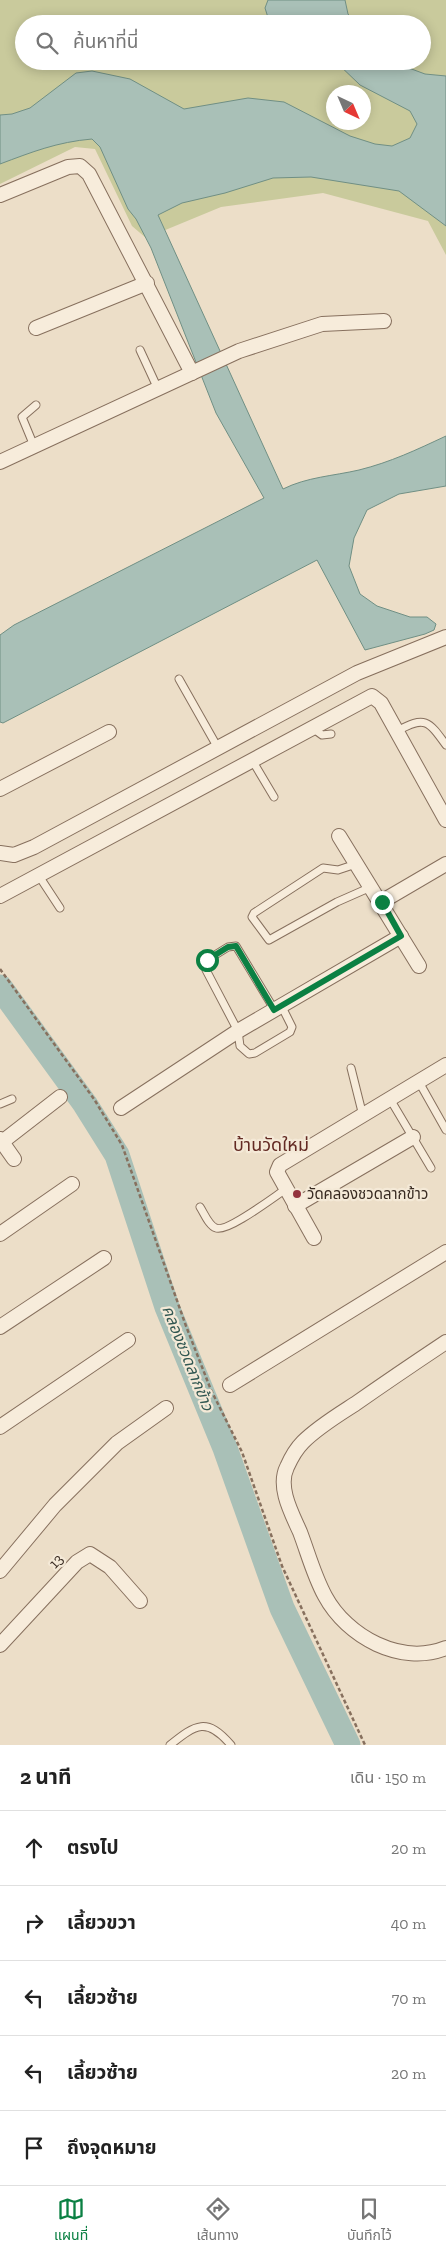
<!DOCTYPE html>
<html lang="th">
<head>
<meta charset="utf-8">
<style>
	:root { --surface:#fff; --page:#f2f2f2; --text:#222; --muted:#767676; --line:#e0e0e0; --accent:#0b8043 }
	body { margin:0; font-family:"Zilla Slab","Noto Sans Thai",serif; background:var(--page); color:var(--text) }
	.compass { position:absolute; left:326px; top:85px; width:45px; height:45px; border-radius:50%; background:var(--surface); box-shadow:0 2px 12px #0003; rotate:136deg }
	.stop { position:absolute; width:15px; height:15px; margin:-11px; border:4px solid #0b8043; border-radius:50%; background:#fff }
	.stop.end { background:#0b8043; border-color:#fff; box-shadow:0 1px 5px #0008 }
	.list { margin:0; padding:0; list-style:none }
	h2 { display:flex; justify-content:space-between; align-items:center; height:65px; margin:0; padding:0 20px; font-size:21px }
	h2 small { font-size:16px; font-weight:400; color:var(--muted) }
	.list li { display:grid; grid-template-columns:32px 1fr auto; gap:15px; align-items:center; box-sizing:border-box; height:75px; padding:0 20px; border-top:1px solid var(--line) }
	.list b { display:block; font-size:19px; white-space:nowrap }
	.list em { font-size:16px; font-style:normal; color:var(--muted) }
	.icon { flex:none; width:28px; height:28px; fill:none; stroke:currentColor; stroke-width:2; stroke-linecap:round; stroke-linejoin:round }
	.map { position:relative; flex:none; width:446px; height:1745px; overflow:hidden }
	.search { position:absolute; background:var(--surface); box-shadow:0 2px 12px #0003; left:15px; right:15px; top:15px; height:55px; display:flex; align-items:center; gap:12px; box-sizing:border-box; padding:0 18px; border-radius:28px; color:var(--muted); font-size:19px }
	.sheet { height:440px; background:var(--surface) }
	nav { display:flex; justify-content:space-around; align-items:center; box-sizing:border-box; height:70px; border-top:1px solid var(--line); background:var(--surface); font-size:14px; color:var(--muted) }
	nav a { display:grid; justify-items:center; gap:2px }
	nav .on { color:var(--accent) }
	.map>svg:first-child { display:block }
	.green { fill:#c9ca9c; fill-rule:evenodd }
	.water { fill:#a9c0b7; stroke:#708f84 }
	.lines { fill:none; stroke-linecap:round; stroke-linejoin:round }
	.river { stroke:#a9c0b7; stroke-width:25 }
	.lane-casing { stroke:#87705e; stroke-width:9 }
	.street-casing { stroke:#87705e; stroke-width:16 }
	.path { stroke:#87705e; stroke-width:2.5; stroke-dasharray:4 2.5; stroke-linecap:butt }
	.lane { stroke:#f7ecdb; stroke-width:7 }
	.street { stroke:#f7ecdb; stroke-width:14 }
	.route { stroke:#0b8043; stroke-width:6 }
	.poi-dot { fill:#93323c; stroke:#f4e9d7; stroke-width:2 }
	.labels { text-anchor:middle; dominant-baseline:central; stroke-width:4.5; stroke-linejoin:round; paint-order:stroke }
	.poi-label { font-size:15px; fill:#382a21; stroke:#f4e9d7; text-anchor:start }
	.street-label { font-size:15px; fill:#382a21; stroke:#f4e9d7 }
	.water-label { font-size:16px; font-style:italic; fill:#315751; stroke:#f4e9d7 }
	.quarter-label { font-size:18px; fill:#632a23; stroke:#f4e9d7 }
</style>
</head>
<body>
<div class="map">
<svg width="446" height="1745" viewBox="0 0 446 1745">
	<rect width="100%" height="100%" fill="#ecdec8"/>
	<path class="green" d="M0,0H446V255L428,221L323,193L221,207L146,238L132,226L95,149L75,147L0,184ZM24,24H422V61H24ZM334,92H364V122H334Z"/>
	<g class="water">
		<path d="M268,0H345L348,14L356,24H270L265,8Z"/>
		<path d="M335,61H390L425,74L446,76V226L399,191L311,177L273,178L225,193L182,203L158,215L283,489C307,477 333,476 359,470C391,462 416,450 446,436V486L399,494L367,510L354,538L349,566L360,594L377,606L410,617H427L436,624L434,630L425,634L365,650L317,560L3,723L0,722V635L14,625L264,498L216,413L151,248L136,219L128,209L100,147L92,139C57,142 32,152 0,164V115L12,114L30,108L76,73L92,71L130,79L184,109L248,98L284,102L350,136L375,144L392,146L410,138L417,124L410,111L360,85Z"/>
	</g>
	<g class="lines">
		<path class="river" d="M0,987L85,1104L117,1155L167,1307L225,1448L282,1608L348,1745"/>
		<g class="lane-casing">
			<g id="lane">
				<path d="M140,350L158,389"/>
				<path d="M34,446L22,417L36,405"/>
				<path d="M179,679L218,748"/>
				<path d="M311,727L322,735L331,734"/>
				<path d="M397,731C425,716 428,720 446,745"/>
				<path d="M252,760L274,797"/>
				<path d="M356,864L338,870L323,868L254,913L252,917L269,940L337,902L371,887"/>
				<path d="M39,876L60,908"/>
				<path d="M274,1009L236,946L228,947L207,960L206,970L238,1031L240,1046L249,1054L255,1053L290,1032L292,1027L281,1005"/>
				<path d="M351,1068L363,1116"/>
				<path d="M419,1082L446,1130"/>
				<path d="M390,1099L431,1168"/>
				<path d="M0,1104L12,1099"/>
				<path d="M200,1207C204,1213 209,1226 216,1228C227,1233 275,1196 286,1189"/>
				<path d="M170,1745C196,1724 207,1717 231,1745"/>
			</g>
		</g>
		<g class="street-casing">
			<g id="street">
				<path d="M0,195L68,167L80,166L89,174L192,373"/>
				<path d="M36,328L147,283"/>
				<path d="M0,462L239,351L322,324L384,321"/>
				<path d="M0,789L109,732"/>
				<path d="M339,836L419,966"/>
				<path d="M0,853L14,855L34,847L357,673L446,637"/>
				<path d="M0,896L372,696L381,703L446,820"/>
				<path d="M381,902L446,864"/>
				<path d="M121,1108L238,1031L401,936"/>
				<path d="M0,1139L14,1159"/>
				<path d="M2,1142L60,1097"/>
				<path d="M295,1206L413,1137"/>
				<path d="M0,1234L72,1184"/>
				<path d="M314,1238L277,1172L280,1165L446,1065"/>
				<path d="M0,1327L104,1258"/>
				<path d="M446,1342C416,1362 385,1383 355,1404C338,1415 318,1427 303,1442C296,1449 291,1458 287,1467C277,1487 292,1514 300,1532C308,1553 314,1576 325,1596C347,1637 401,1666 446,1648"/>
				<path d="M230,1385L446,1252"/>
				<path d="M0,1427L128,1340"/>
				<path d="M0,1571L55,1505L117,1443L166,1408"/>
				<path d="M0,1645L77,1562L90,1554L110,1567L140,1601"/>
			</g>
		</g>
		<path class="path" d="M0,969L94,1099L122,1145L186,1326L211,1390L242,1452L282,1566L365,1745"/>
		<use href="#lane" class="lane"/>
		<use href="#street" class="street"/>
	</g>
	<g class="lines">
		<path class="route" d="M207,960L228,947L236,946L274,1010L401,936L382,902"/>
	</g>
	<circle class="poi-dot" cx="297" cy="1194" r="5"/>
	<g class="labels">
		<g class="poi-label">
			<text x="307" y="1194">วัดคลองชวดลากข้าว</text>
		</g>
		<g class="street-label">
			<text transform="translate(56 1561) rotate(-47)">13</text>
		</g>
		<g class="water-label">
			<text transform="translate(188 1358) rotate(68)">คลองชวดลากข้าว</text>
		</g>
		<g class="quarter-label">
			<text x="271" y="1145">บ้านวัดใหม่</text>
		</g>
	</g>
</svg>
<svg class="compass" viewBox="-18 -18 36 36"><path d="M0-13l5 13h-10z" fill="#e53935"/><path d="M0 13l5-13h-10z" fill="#767676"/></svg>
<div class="stop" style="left:207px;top:960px"></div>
<div class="stop end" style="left:382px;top:902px"></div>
<div class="search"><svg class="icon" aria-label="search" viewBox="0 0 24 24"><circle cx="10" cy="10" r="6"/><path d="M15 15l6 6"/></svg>ค้นหาที่นี่</div>
</div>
<section class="sheet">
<h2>2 นาที<small>เดิน · 150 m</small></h2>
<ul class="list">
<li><svg class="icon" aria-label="ahead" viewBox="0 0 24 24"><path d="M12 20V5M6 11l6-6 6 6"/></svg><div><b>ตรงไป</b></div><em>20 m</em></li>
<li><svg class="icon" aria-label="right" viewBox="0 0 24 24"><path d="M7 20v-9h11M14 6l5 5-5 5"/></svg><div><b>เลี้ยวขวา</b></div><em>40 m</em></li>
<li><svg class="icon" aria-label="left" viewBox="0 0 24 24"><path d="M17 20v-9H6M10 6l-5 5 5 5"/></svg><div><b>เลี้ยวซ้าย</b></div><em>70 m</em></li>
<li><svg class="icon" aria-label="left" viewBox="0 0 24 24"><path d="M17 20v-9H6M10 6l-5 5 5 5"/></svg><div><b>เลี้ยวซ้าย</b></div><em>20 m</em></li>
<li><svg class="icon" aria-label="arrive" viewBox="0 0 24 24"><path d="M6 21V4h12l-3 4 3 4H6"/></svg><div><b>ถึงจุดหมาย</b></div></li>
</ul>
</section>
<nav>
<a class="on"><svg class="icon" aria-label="map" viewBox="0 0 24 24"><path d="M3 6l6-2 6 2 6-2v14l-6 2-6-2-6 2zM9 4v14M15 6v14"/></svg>แผนที่</a>
<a><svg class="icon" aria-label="directions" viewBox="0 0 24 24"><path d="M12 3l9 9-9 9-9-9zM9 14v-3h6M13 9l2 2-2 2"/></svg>เส้นทาง</a>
<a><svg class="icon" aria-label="saved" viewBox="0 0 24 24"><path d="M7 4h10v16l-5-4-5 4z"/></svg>บันทึกไว้</a>
</nav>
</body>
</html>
